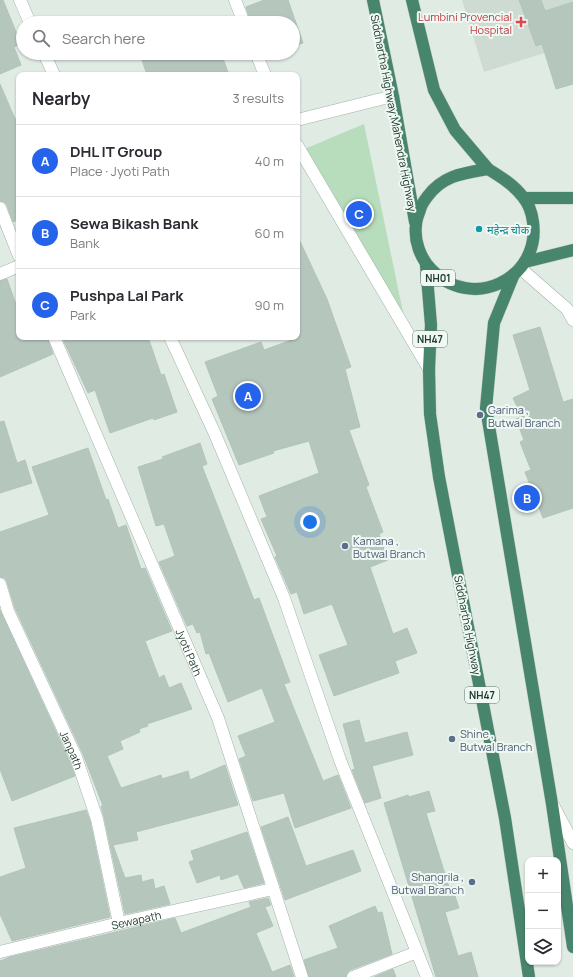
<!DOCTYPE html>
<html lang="en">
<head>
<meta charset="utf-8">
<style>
	:root { --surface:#fff; --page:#f7f7f7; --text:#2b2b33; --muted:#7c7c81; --line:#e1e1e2; --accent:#2563eb }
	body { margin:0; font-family:Manrope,"Noto Sans Devanagari",sans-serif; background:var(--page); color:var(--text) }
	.controls { position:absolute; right:12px; bottom:12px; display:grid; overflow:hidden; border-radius:8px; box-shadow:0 1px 3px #0004 }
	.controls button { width:36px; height:36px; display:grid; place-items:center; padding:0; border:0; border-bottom:1px solid var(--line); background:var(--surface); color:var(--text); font:20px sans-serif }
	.you { position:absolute; left:310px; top:522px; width:14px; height:14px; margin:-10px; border:3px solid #fff; border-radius:50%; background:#1a73e8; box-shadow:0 0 0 6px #1a73e833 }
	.badge { display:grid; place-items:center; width:26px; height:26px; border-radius:50%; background:var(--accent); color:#fff; font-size:13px; font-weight:700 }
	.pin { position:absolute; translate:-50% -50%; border:2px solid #fff; box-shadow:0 1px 4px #0006 }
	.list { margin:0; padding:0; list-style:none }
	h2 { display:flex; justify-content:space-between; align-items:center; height:52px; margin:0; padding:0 16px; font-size:17px }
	h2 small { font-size:13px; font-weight:400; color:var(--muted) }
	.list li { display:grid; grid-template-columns:26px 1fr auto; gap:12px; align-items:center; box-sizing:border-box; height:72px; padding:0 16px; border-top:1px solid var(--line) }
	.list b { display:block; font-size:15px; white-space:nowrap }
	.list p { margin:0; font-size:13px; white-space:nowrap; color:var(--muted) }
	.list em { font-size:13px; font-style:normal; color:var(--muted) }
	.icon { flex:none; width:22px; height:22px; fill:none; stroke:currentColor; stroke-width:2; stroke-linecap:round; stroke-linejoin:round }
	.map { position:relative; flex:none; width:573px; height:977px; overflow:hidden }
	.search { position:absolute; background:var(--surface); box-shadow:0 1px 3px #0004; left:16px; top:16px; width:284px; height:44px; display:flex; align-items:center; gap:10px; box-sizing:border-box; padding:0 14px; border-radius:22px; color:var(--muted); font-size:15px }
	.panel { position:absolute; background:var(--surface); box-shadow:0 1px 3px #0004; left:16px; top:72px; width:284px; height:268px; border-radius:8px }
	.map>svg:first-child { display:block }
	.built { fill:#cedbd3 }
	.green { fill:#b8ddbc }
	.building { fill:#b5c6bd; stroke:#b2c5ba }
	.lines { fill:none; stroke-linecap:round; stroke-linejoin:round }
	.minor-casing { stroke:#a3b3aa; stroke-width:13 }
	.tertiary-casing { stroke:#a3b3aa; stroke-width:13 }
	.trunk-casing { stroke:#c1c8c5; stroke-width:13 }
	.minor { stroke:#fff; stroke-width:12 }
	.tertiary { stroke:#fff; stroke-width:12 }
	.trunk { stroke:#47856d; stroke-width:12 }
	.health-dot { fill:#e0444e; stroke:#f0f8f3; stroke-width:1.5 }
	.culture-dot { fill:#0f9aa8; stroke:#f0f8f3; stroke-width:1.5 }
	.service-dot { fill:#5c6f8a; stroke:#f0f8f3; stroke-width:1.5 }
	.labels { text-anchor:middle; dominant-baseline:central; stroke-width:4; stroke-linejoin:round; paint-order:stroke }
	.shield { fill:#f0f8f3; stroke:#5e746a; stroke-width:1 }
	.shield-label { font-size:10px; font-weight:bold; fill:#203c30 }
	.health-label { font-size:11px; fill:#be3a42; stroke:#f0f8f3; text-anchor:end }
	.street-label { font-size:11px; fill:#203c30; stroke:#f0f8f3 }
	.culture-label { font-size:11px; fill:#0d838f; stroke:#f0f8f3; text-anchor:start }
	.service-label { font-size:11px; fill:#4e5e75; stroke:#f0f8f3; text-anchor:start }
</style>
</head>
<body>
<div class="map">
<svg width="573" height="977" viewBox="0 0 573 977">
	<rect width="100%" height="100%" fill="#e0ebe4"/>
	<path class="built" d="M462,0H573V44L484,72Z"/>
	<path class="green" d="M364,124L404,317L302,150Z"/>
	<g class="building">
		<path d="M0,0H3L21,44L14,47L21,65L0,74Z"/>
		<path d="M264,0H288L303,43L293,46V23H251L246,7Z"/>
		<path d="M519,0H541L545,11L573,2V84L556,89L542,44L536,46Z"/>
		<path d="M152,53H221L229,75H147L141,57Z"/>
		<path d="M0,84L19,128V219L13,222L7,205L4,202L0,201Z"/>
		<path d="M297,235L327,299L351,367L345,369L360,427L349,430L369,485L366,487L383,532L379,534L388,560L370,567L393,634L407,628L417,653L395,661L399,673L334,696L319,655L348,645L332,604L304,614L297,592L291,594L275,557L277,556L261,519L267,517L259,496L319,473L309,441L273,451L274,453L239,465L212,399L218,396L205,362L261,342L264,350L297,338Z"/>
		<path d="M7,279L19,313V337H47L53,354L0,377V281Z"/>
		<path d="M540,327L563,402L573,399V508L543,518L525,472L531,470L520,442L524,440L516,419L522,417L513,398L530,390L513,335Z"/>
		<path d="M62,337H148L161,375L164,374L177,412L154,420L153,418L110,433L95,390L88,393Z"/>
		<path d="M4,421L17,463L25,460L32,483L0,493V422Z"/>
		<path d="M200,443L207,464L202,466L254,600L259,598L290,682L284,684L323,781L338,775L351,808L295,828L284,793L253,801L239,759L246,756L238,736L275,722L262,688L228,702L209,653L206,654L200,632L197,633L193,624L187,626L159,562L175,556L164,524L156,526L138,467L163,459L162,457Z"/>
		<path d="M88,448L106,500L108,499L118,528L126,525L141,569L145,568L172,631L145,641L159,678L164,675L169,688L181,683L192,709L147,724L148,726L139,729L140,732L120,741L123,749L107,756L121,788L161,775L162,779L188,771L190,780L225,765L238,805L136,832L138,840L113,845L125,878L141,875L142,882L153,879L155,889L164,886L170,904L125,914L104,817L101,806H103L83,754L15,608L7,582L5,578L0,577V532L49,515L32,467Z"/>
		<path d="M0,610L69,760L75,776L12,801L0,769Z"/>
		<path d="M359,720L365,743L407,732L413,755L372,766L381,798L365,803L352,770L355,769L343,724Z"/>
		<path d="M429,791L435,811L426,813L449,887H452L459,908L445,912L458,956L471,952L478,977H436L384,803L408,795L409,797Z"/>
		<path d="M86,810L90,821L110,917L12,941L0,914V877L26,868L14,828Z"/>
		<path d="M288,817L306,866L353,850L361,871L285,900L261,827Z"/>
		<path d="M247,832L264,883L244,888L238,874L221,880L220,875L197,883L189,862L194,860L191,851Z"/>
		<path d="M268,898L271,905L265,907L273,926L256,933L272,972L290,965L294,977H0V961L10,957L175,918L181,933L251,907L249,902Z"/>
		<path d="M375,906L378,913L382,912L392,954L350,970L347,973L346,977H309L304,960L338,948L329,926Z"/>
		<path d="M393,969L396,977H374Z"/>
	</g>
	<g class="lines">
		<g class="minor-casing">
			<g id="minor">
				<path d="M235,0L244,23"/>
				<path d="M256,53L265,75"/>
				<path d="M297,120L393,96"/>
				<path d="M297,145L429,369"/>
				<path d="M0,208L19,256"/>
				<path d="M520,268L567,309L573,320"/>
				<path d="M0,274L19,266"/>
				<path id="s1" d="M54,337L218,718L302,977"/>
				<path id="s2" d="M0,584L8,611L76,757L97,819L119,923"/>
				<path d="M553,805L573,843"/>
				<path id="s3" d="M0,952L119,923L273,889"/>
				<path d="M353,977L417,952"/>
			</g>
		</g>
		<g class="tertiary-casing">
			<g id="tertiary">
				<path d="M20,0L30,23"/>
				<path d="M44,53L54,75"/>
				<path d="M170,337L215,434L284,598L340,760L427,977"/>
			</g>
		</g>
		<g class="trunk-casing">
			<g id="trunk">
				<path d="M373,0L393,96L415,222"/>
				<path d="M412,0L434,90L455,130L488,169"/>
				<path d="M488,169C501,177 514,185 523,197C529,204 532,214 533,222C541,280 470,312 431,269C420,258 414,240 416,225C416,220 418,215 420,210C421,205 424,201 427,197C443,175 464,173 488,169Z"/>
				<path d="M525,198H573"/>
				<path d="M525,262L573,250"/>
				<path d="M426,265L431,325L429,369L430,414L439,477L505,818L529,977"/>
				<path d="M514,274L494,323L486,408L552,804L573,947"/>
			</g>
		</g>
		<use href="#minor" class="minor"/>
		<use href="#tertiary" class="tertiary"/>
		<use href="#trunk" class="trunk"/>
	</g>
	<path class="health-dot" d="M519 16h4v4h4v4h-4v4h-4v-4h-4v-4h4z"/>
	<circle class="culture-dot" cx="479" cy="229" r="4"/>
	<g class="service-dot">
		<circle cx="480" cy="415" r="4"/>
		<circle cx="345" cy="546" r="4"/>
		<circle cx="452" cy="739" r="4"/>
		<circle cx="472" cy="882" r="4"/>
	</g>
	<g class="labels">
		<g class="shield">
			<rect x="421" y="270" width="34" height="16" rx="3"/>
			<rect x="413" y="331" width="34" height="16" rx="3"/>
			<rect x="465" y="687" width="34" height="16" rx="3"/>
		</g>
		<g class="shield-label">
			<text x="438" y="278">NH01</text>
			<text x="430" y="339">NH47</text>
			<text x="482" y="695">NH47</text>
		</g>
		<g class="health-label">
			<text x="512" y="16">Lumbini Provencial<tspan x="512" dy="13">Hospital</tspan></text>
		</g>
		<g class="street-label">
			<text transform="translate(394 113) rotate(79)">Siddhartha Highway;Mahendra Highway</text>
			<text transform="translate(468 625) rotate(79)">Siddhartha Highway</text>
			<text stroke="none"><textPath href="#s1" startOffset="343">Jyoti Path</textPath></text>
			<text stroke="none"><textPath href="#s2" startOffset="181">Janpath</textPath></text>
			<text stroke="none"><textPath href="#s3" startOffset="140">Sewapath</textPath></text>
		</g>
		<g class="culture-label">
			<text x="487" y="229">महेन्द्र चोक</text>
		</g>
		<g class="service-label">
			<text x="488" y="409">Garima ,<tspan x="488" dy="13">Butwal Branch</tspan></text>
			<text x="353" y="540">Kamana ,<tspan x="353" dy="13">Butwal Branch</tspan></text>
			<text x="460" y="733">Shine ,<tspan x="460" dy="13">Butwal Branch</tspan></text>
			<text x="464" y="876" text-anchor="end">Shangrila ,<tspan x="464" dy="13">Butwal Branch</tspan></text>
		</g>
	</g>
</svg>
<div class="controls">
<button>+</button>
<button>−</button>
<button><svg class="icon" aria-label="layers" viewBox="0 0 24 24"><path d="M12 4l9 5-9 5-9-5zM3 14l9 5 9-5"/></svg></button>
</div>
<div class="you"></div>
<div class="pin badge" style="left:248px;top:396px">A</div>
<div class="pin badge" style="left:527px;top:498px">B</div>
<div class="pin badge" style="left:359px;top:214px">C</div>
<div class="search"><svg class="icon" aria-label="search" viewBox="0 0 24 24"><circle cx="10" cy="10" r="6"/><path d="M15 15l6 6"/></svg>Search here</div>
<section class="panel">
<h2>Nearby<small>3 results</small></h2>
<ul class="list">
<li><span class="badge">A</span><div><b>DHL IT Group</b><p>Place · Jyoti Path</p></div><em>40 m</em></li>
<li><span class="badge">B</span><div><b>Sewa Bikash Bank</b><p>Bank</p></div><em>60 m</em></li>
<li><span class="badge">C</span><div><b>Pushpa Lal Park</b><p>Park</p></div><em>90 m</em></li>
</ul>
</section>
</div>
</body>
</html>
